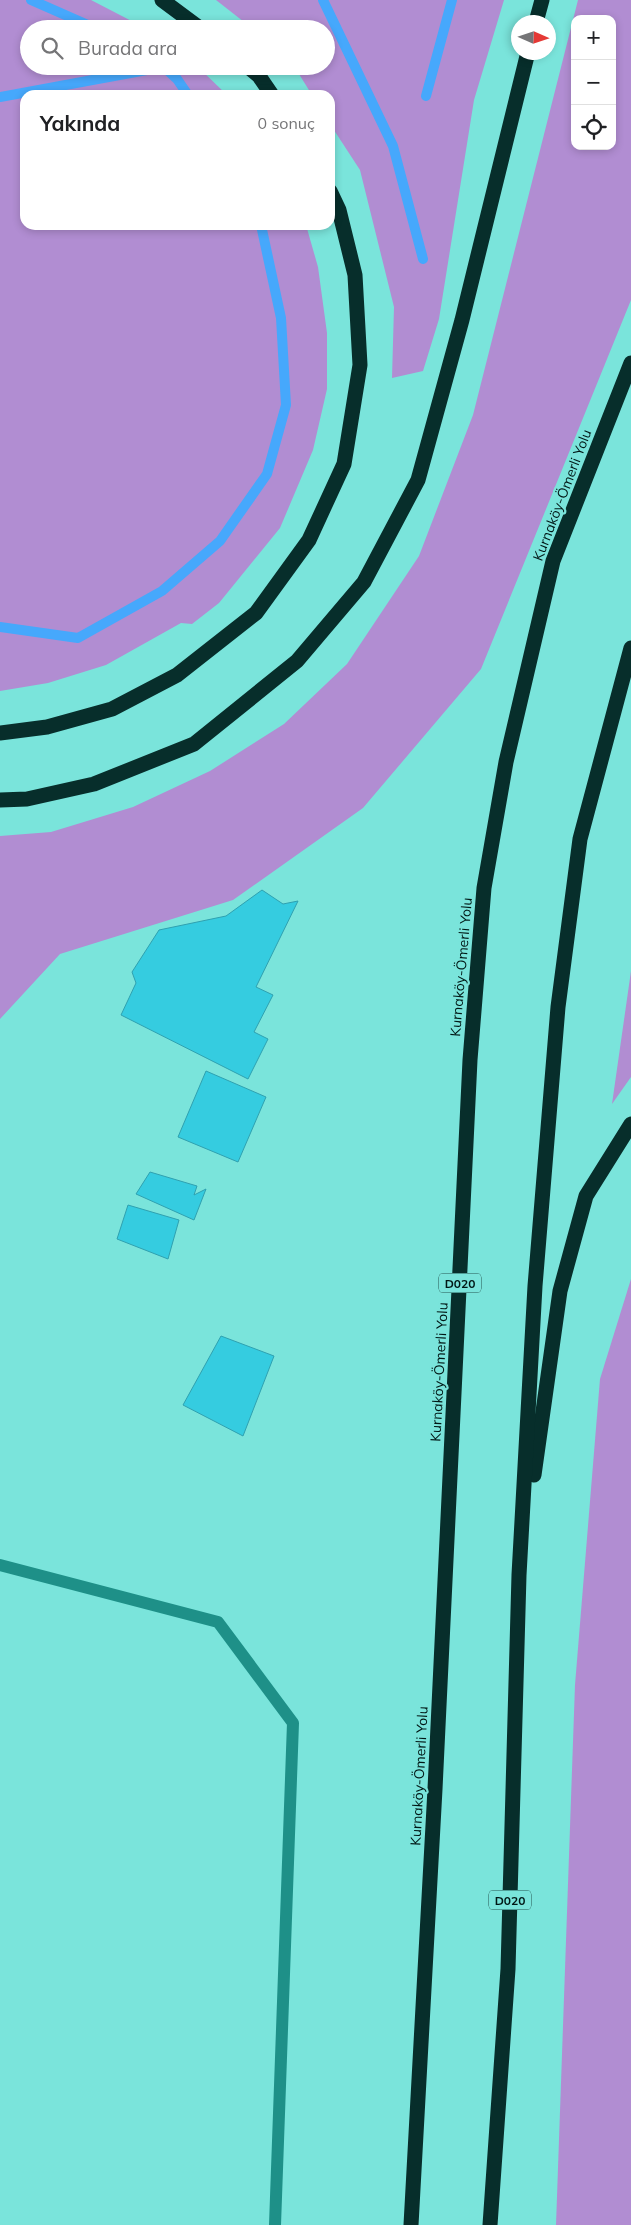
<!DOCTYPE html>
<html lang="tr">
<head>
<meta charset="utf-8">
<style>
	:root { --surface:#fff; --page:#f2f2f2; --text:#202124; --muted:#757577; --line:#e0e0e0 }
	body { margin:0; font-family:Mulish,sans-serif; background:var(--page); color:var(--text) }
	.controls { position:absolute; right:15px; top:15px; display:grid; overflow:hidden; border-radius:10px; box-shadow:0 2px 8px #0003 }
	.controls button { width:45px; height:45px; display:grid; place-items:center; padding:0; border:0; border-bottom:1px solid var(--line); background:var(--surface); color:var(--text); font:25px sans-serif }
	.compass { position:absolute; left:511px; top:15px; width:45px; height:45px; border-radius:50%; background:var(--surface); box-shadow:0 2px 8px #0003; rotate:93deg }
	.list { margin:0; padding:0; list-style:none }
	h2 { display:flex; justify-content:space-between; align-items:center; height:65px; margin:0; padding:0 20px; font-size:21px }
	h2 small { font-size:16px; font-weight:400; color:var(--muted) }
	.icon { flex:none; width:28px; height:28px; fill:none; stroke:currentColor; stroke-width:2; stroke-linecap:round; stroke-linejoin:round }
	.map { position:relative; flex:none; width:631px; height:2225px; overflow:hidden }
	.search { position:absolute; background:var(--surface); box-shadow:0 2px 8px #0003; left:20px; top:20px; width:315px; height:55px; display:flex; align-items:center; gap:12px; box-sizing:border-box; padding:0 18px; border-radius:28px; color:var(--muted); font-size:19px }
	.panel { position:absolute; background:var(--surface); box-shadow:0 2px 8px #0003; left:20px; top:90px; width:315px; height:140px; border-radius:15px }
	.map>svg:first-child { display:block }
	.green { fill:#b18dd2; fill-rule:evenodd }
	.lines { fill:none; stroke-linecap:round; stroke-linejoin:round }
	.stream { stroke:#46a8fc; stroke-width:10 }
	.building { fill:#35cce0; stroke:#2fa1b0 }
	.minor { stroke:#1e9088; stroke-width:12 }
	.highway { stroke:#072e2b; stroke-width:15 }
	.labels { text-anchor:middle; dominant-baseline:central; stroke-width:4.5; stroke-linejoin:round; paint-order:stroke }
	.shield { fill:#7ae4db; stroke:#255450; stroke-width:1 }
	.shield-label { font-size:12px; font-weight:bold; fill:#011715 }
	.street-label { font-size:14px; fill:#011715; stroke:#7ae4db }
</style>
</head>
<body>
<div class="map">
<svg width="631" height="2225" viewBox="0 0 631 2225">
	<rect width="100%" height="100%" fill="#7ae4db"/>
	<g class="green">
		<path d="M0,0H91L147,29H29V66H197L227,95H25V225H306L318,267L327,333V389L313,450L280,528L219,603L192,624L181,623L106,665L48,683L0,691Z"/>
		<path d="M216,0H504L474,100L439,319L423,371L392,378L394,307L360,170L330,124V95H312L294,66H326V29H253Z"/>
		<path d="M578,0H631V300L481,669L363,808L233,900L60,954L0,1019V836L51,832L133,807L210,771L284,724L347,664L419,556L473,415ZM575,19H612V146H575Z"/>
		<path d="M631,971V1077L612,1104Z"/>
		<path d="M631,1279V2225H556L575,1685L600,1379Z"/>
	</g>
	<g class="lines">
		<g class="stream">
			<path d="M31,0L97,29"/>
			<path d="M323,0L393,146L423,259"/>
			<path d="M163,66L177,79L188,95"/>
			<path d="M426,96L452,0"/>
			<path d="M0,97L163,67"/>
			<path d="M0,627L78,638L162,591L220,541L267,474L286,405L281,318L261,225"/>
		</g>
	</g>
	<g class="building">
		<path d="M262,890L283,904L298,901L256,987L273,995L254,1032L268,1039L248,1079L121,1015L136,983L132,972L159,930L226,916Z"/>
		<path d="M206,1071L266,1097L238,1162L178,1137Z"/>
		<path d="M150,1172L197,1186L194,1195L206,1189L194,1220L136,1194Z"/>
		<path d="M128,1205L179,1220L168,1259L117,1239Z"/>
		<path d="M221,1336L274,1356L243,1436L183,1405Z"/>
	</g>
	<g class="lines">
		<path class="minor" d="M0,1565L218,1622L293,1723L275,2225"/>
		<g class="highway">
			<path d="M162,0L201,29"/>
			<path d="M536,22L542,0"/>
			<path d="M247,66L259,76L272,95"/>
			<path d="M0,733L47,727L112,709L177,675L256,613L309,540L344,464L360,365L355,275L339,210L330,191"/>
			<path d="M0,800L27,799L94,784L194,744L297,661L364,582L418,480L462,320L528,52"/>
			<path d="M534,1475L560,1291L586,1196L631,1124"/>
			<path d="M411,2225L435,1789L470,1060L484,888L506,762L553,561L631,363"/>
			<path d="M490,2225L508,1969L519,1575L535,1286L558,1007L580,839L631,648"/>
		</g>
	</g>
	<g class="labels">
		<g class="shield">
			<rect x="439" y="1273.5" width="42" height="19" rx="4"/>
			<rect x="489" y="1890.5" width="42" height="19" rx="4"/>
		</g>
		<g class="shield-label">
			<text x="460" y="1283">D020</text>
			<text x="510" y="1900">D020</text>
		</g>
		<g class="street-label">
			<text transform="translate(562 495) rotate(-69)">Kurnaköy-Ömerli Yolu</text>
			<text transform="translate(461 967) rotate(-85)">Kurnaköy-Ömerli Yolu</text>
			<text transform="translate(439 1372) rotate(-87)">Kurnaköy-Ömerli Yolu</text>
			<text transform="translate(419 1776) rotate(-87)">Kurnaköy-Ömerli Yolu</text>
		</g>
	</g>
</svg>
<div class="controls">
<button>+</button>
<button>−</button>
<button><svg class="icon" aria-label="locate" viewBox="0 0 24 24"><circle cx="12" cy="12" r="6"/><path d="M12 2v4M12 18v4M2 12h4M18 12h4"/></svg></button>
</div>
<svg class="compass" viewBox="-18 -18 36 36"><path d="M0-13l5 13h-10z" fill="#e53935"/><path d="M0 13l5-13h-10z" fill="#757577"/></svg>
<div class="search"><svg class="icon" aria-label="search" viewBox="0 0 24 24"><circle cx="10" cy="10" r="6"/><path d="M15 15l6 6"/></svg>Burada ara</div>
<section class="panel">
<h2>Yakında<small>0 sonuç</small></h2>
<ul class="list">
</ul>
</section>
</div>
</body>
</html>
